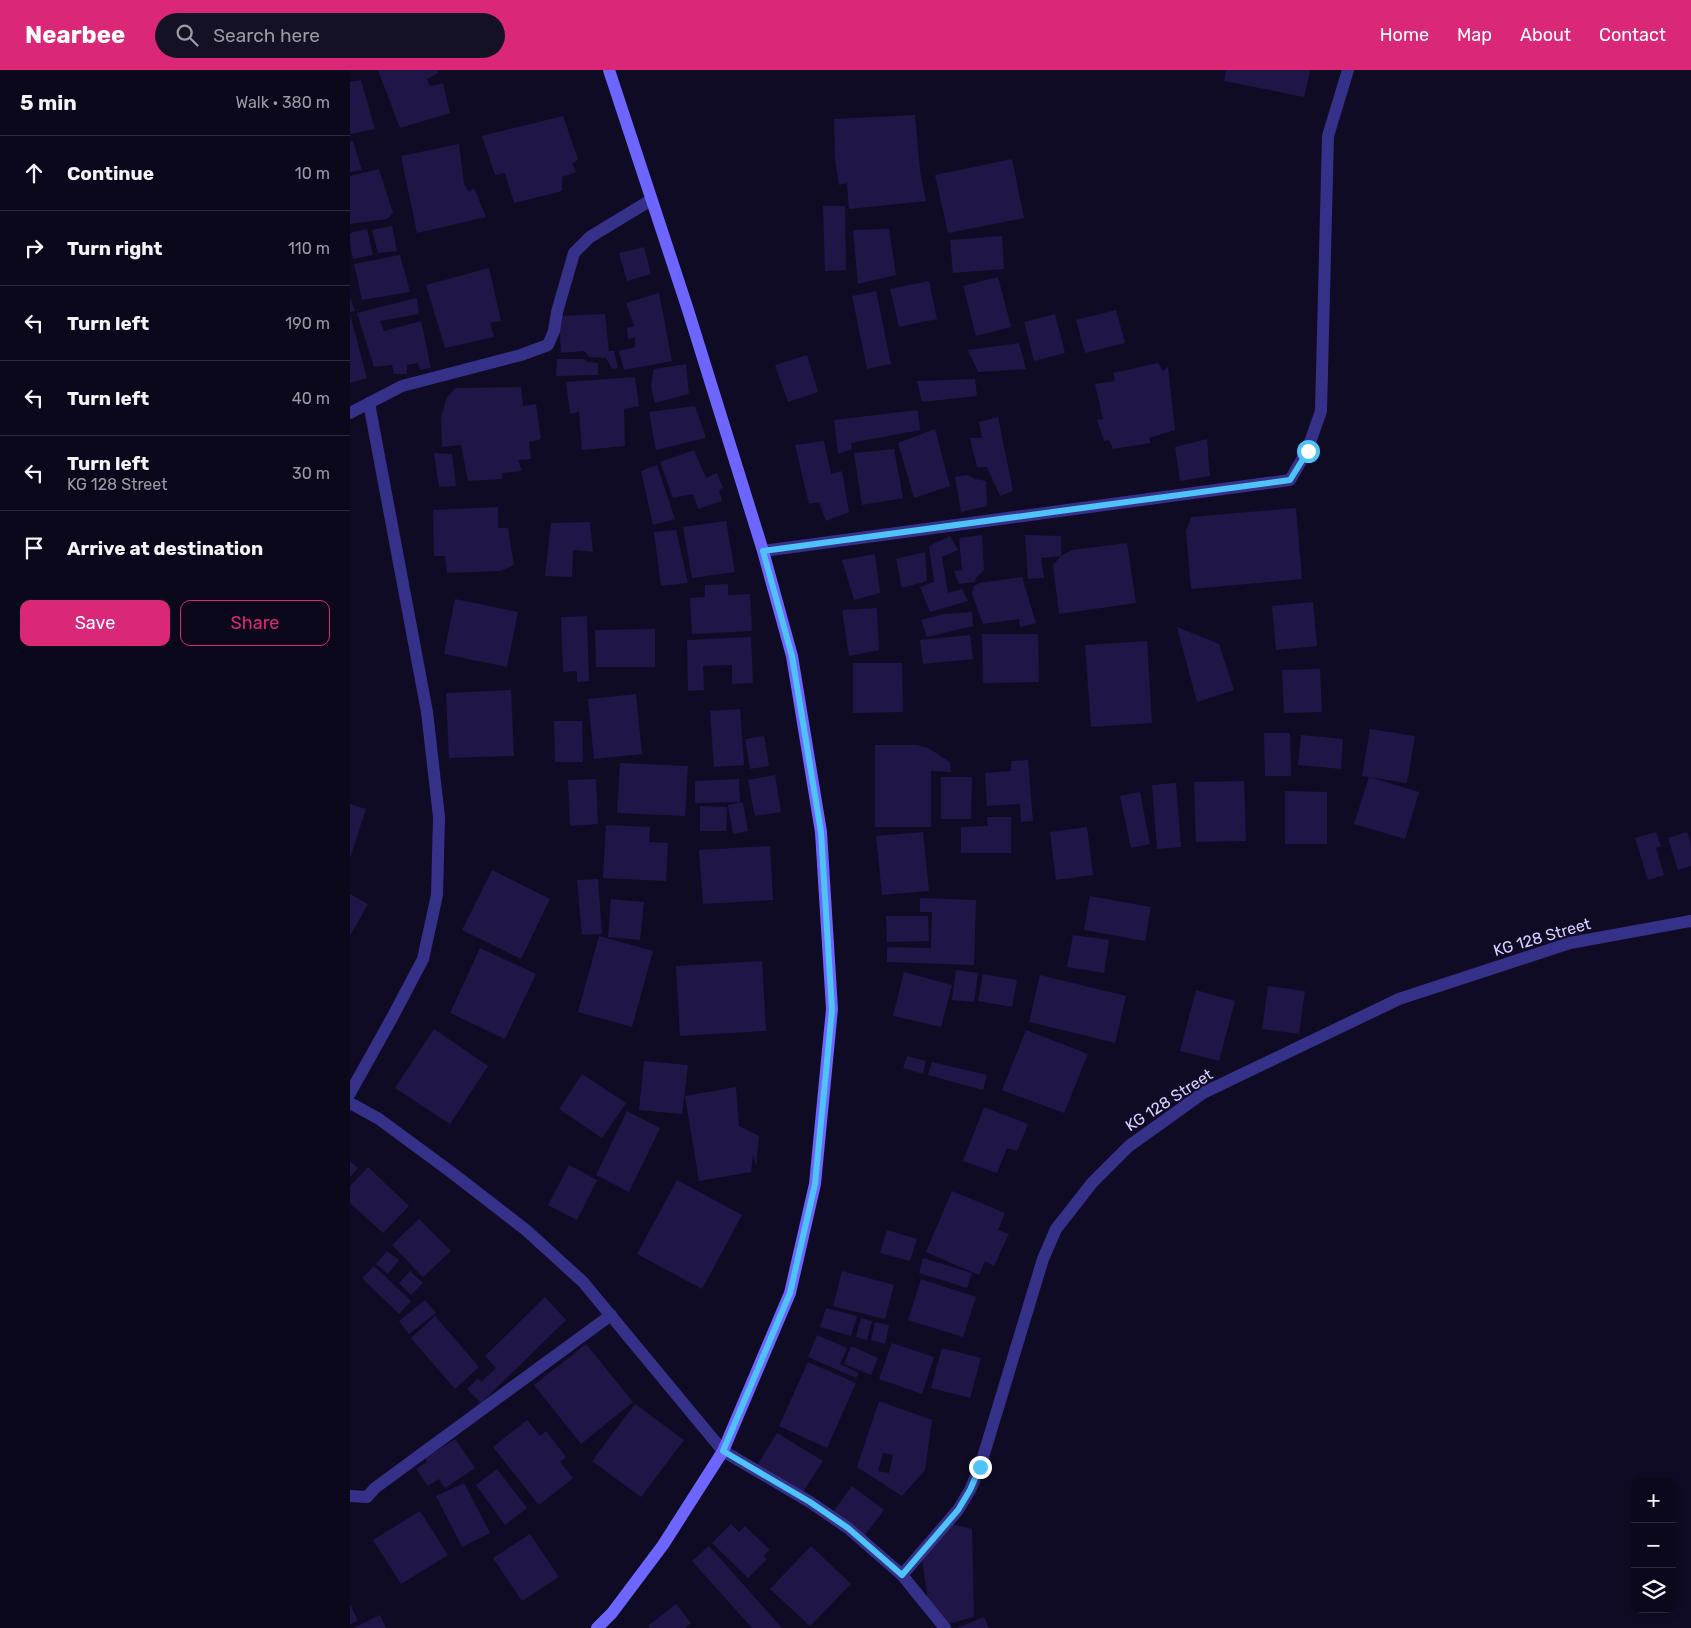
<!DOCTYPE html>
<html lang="en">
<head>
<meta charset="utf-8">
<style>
	:root { --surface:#0c081b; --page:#151124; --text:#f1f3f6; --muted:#9a9aa3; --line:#2c293a; --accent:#db2777 }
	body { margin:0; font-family:Rubik,sans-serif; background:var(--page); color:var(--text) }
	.controls { position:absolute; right:15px; bottom:15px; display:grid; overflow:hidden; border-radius:10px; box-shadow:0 2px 8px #0003 }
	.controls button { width:45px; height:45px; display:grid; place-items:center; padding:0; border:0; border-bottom:1px solid var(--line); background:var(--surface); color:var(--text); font:25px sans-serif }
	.stop { position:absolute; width:15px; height:15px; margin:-11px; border:4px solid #4fc3f7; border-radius:50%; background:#fff }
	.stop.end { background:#4fc3f7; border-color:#fff; box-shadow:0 1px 5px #0008 }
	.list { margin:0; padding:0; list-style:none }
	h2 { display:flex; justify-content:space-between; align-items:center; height:65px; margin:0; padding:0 20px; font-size:21px }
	h2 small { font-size:16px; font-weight:400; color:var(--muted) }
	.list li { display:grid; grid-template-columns:32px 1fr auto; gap:15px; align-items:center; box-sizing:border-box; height:75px; padding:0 20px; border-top:1px solid var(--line) }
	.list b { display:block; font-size:19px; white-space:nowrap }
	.list p { margin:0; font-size:16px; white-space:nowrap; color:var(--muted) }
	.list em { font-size:16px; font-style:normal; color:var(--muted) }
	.actions { display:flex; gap:10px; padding:15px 20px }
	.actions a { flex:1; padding:11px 0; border:1px solid var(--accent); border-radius:10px; text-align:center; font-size:18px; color:var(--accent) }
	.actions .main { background:var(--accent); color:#fff }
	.icon { flex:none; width:28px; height:28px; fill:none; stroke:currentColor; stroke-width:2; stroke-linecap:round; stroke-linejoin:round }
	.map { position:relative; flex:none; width:1341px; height:1558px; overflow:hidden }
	header { display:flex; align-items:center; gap:30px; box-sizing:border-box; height:70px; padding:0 25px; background:var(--accent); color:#fff }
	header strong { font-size:24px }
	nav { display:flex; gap:28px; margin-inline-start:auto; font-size:18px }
	.search { width:350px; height:45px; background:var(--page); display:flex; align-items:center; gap:12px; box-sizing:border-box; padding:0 18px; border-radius:28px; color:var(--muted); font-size:19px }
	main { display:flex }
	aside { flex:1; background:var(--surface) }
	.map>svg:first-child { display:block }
	.building { fill:#201547; fill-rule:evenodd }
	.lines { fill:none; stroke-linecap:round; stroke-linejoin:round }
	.street { stroke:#363188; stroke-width:12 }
	.secondary { stroke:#6c65ff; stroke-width:12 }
	.route { stroke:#4fc3f7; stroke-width:6 }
	.labels { text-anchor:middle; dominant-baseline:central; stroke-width:4; stroke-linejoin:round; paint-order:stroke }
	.street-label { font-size:16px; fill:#d5ceff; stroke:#100b24 }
</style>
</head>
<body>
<header>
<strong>Nearbee</strong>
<div class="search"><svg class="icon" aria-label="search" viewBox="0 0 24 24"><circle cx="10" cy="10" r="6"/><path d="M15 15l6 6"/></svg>Search here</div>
<nav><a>Home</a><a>Map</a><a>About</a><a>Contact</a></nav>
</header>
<main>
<aside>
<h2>5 min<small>Walk · 380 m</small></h2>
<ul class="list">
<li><svg class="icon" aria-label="ahead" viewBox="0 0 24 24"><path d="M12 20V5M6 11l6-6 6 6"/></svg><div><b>Continue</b></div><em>10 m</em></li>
<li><svg class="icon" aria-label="right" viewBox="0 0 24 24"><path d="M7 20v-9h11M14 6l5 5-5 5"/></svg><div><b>Turn right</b></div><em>110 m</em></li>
<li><svg class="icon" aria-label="left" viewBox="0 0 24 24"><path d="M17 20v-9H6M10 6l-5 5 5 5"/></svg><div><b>Turn left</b></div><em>190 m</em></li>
<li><svg class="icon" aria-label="left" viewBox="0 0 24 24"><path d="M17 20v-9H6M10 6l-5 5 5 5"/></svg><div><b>Turn left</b></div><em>40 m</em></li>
<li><svg class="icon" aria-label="left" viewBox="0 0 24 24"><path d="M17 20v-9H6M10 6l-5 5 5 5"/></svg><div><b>Turn left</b><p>KG 128 Street</p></div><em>30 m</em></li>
<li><svg class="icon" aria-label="arrive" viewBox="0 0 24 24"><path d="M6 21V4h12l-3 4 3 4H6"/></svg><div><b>Arrive at destination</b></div></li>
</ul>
<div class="actions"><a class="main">Save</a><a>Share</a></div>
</aside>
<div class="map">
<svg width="1341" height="1558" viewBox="0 0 1341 1558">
	<rect width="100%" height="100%" fill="#100b24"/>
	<g class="building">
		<path d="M28,0H87L88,3L77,9L80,16L93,13L100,43L50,58Z"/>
		<path d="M876,0H956L960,1L954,27L874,11Z"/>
		<path d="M11,10L25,59L0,64V12Z"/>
		<path d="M565,45L570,101L576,131L499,139L497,113L489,115L485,89L484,49Z"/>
		<path d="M213,46L228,89L222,94L227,102L212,107V121L164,133L155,103L145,105L132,66Z"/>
		<path d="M3,71L12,100L0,102V72Z"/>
		<path d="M109,74L114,114L119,122L124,118L136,147L67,163L51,86Z"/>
		<path d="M662,89L674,148L598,163L585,105Z"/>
		<path d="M29,99L43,143L37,149L0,154V106Z"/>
		<path d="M473,136H495L496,200L475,201Z"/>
		<path d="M42,156L47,181L28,183L22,160Z"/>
		<path d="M17,159L23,185L3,189L0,174V163Z"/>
		<path d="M539,159L546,205L508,214L503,160Z"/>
		<path d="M652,166L654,199L603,203L600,170Z"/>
		<path d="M294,177L301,204L277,211L269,183Z"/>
		<path d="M50,185L60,222L12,230L4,194Z"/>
		<path d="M139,198L151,251L140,253L144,267L95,278L76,215Z"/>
		<path d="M648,207L661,257L626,266L613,216Z"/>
		<path d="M579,211L587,249L549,257L540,219Z"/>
		<path d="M526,221L541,294L517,299L502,226Z"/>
		<path d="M309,223L322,291L274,300L269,281L285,277V267L278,269L277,258L284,256L276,233Z"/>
		<path d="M0,228L5,241L0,242Z"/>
		<path d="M67,228L69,244L30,251L34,261L71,251L81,298L70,300L68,293L57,295V304H44L42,295L24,297L7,243Z"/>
		<path d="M766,240L775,273L735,283L726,250Z"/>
		<path d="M255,244L259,281H264L268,298L262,299L256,288L239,287L234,281L211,283L209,246Z"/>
		<path d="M705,244L715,283L684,291L674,252Z"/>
		<path d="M0,245L17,308L0,313Z"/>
		<path d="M669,273L676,299L628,302L618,280Z"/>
		<path d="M457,285L468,322L438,332L425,295Z"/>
		<path d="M207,289H234L237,292L248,293V305L206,306Z"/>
		<path d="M808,293L813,301L818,297L825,360L799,368L801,373L763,379L759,370L754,371L747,350L753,349L745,314L765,311L763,303Z"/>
		<path d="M336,294L339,324L305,333L301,316L304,299Z"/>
		<path d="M285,307L289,336L274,339L275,376L232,380L229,342L220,344L216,312Z"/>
		<path d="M625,309L627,326L572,332L567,311Z"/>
		<path d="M171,317L173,336L186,334L191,369L179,372L181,389L168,390L172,401L152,403V409L118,411L111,375L92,377L91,347L97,327L106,318Z"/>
		<path d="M345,336L356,368L306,380L299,342Z"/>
		<path d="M568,340L570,360L501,373L502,379L488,384L484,350Z"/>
		<path d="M648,347L663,421L650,426L637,397H627L620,368H632L629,352Z"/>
		<path d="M585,359L600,416L564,428L548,373Z"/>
		<path d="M857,369L860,406L830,411L825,377Z"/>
		<path d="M474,371L481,404L492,401L499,442L476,451L469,432L459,434L445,375Z"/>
		<path d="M544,379L553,428L512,435L504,383Z"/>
		<path d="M344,380L356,408L367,403L373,418L369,420L372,431L348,439L343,424L323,428L310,392Z"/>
		<path d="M84,383L102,384L106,416L89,417Z"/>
		<path d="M307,395L325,449L303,455L291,401Z"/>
		<path d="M618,405L625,409L636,411L637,436L611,442L605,407Z"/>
		<path d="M148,437V458H158L164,495L150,501L97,503L95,486H84L83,440Z"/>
		<path d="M946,438L952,509L841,519L836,461L841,447Z"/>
		<path d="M376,451L385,502L342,508L333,457Z"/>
		<path d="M240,452L243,482L223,480L222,507L195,506L201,453Z"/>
		<path d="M326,460L338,513L311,516L304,462Z"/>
		<path d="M632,465L634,500L626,508L625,512L609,514L604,501L612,500L609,468Z"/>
		<path d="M675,465L711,466V486L722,480L777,473L786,533L709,544L703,495L711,486L691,488L694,508L678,509Z"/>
		<path d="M600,466L608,480L592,487L598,523L612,519L618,531L580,542L570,517L584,512L579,476Z"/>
		<path d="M575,482L577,511L552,518L546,489Z"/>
		<path d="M525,484L530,523L504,530L492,490Z"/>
		<path d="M672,507L686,553L670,557L669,549L633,554L622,524L624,516L630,513Z"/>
		<path d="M378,514V525L400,524L402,561L342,564L340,528L355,527V515Z"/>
		<path d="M105,529L168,542L157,597L94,584Z"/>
		<path d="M963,532L967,576L926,580L922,536Z"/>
		<path d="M527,538L529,580L499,586L492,540Z"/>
		<path d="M622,542L623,556L577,567L571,550L594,544Z"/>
		<path d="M237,546L239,611L227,612V601L213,602L211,547Z"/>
		<path d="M827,557L869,574L884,620L847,632Z"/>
		<path d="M305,559V597H246L245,560Z"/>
		<path d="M632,564H688L689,612L633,613Z"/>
		<path d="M620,565L623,589L573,594L570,570Z"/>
		<path d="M401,567L403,613L382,614V595L353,596L354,620L338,621L337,570Z"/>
		<path d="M797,571L802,653L741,657L735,575Z"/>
		<path d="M503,593H552L553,642L503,643Z"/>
		<path d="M970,599L972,642L934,643L932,600Z"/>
		<path d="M161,620L164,686L99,688L96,623Z"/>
		<path d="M286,624L292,684L244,689L238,629Z"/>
		<path d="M390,639L394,695L364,697L360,641Z"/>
		<path d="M204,651H232L233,692H205Z"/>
		<path d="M1020,659L1065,666L1057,713L1012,706Z"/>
		<path d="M914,663H940L941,706H915Z"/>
		<path d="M951,665L993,669L991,699L948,695Z"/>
		<path d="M414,666L419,696L400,699L395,669Z"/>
		<path d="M525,675H566L578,678L600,692L601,702L581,701V757H525Z"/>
		<path d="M678,690L683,751L671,752L670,734L637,736L635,703L661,701V691Z"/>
		<path d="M270,693L338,696L335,746L267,743Z"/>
		<path d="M425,705L431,742L405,746L398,710Z"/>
		<path d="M591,707H622L621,749H591Z"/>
		<path d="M1019,707L1069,722L1055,769L1004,754Z"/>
		<path d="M246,709L248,754L220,756L218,710Z"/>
		<path d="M389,709L390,732L345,733V711Z"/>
		<path d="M894,711L896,771L846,772L844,712Z"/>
		<path d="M826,713L831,777L807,779L802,715Z"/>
		<path d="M935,721L977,722V774H935Z"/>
		<path d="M790,722L800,774L781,778L770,726Z"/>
		<path d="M393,732L398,761L383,764L378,735Z"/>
		<path d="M0,734L16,739L0,788Z"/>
		<path d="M350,736L377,737L376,761H350Z"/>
		<path d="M637,747H661V783H611V757L638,756Z"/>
		<path d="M256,755L300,757L299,772L318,773L316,811L253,808Z"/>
		<path d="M737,757L743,805L706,810L700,762Z"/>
		<path d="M573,762L579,821L532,825L526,766Z"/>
		<path d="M1306,762L1311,776L1306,778L1314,805L1298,810L1285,768Z"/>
		<path d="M1337,762L1341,774V796L1328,800L1318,768Z"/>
		<path d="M420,776L423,830L353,834L349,780Z"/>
		<path d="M142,800L200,829L171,889L112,860Z"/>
		<path d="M248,809L252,864L232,865L227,810Z"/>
		<path d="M0,824L18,834L0,866Z"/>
		<path d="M740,826L801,837L795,871L734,860Z"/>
		<path d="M570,828L626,830L624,895L537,892V877L581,878L582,842H570Z"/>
		<path d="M261,829L294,832L290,870L258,867Z"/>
		<path d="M536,846H578L579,871L537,872Z"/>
		<path d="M723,865L759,870L754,903L717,897Z"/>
		<path d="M249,866L303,881L282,957L228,942Z"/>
		<path d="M130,878L186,904L155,969L100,943Z"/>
		<path d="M412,891L416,961L330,966L326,896Z"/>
		<path d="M606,900L628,903L624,932L602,930Z"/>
		<path d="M554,902L602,915L591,957L543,946Z"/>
		<path d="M633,904L667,910L662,937L628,931Z"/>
		<path d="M690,905L776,926L765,973L679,952Z"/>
		<path d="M918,916L955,921L949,964L912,959Z"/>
		<path d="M846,920L885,931L869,991L830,981Z"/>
		<path d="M84,959L138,996L100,1054L45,1018Z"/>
		<path d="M676,960L738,984L714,1043L652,1020Z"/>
		<path d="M557,986L576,991L573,1004L553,998Z"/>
		<path d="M294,991L338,995L332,1044L289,1040Z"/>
		<path d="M582,992L637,1005L633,1020L578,1005Z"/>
		<path d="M232,1004L276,1033L252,1068L209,1039Z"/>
		<path d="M386,1017L389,1056L409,1066L406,1096L403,1084L401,1102L349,1111L335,1026Z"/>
		<path d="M634,1037L678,1054L667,1081L657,1078L647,1103L613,1091Z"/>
		<path d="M277,1041L310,1058L279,1122L246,1105Z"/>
		<path d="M0,1091L8,1098L0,1107Z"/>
		<path d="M219,1095L247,1110L227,1150L198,1135Z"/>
		<path d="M18,1097L59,1136L33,1163L0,1133V1116Z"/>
		<path d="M327,1110L392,1145L352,1219L287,1184Z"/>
		<path d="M602,1121L655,1143L648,1160L659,1164L644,1196L635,1191L629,1205L576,1182Z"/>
		<path d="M69,1149L101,1181L73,1207L42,1175Z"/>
		<path d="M537,1160L567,1169L560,1191L530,1183Z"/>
		<path d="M37,1181L49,1190L38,1204L26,1194Z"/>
		<path d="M573,1188L622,1203L617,1218L569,1203Z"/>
		<path d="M24,1196L61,1231L49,1244L12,1208Z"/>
		<path d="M60,1201L73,1213L61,1225L49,1213Z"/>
		<path d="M492,1201L544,1215L535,1249L483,1236Z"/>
		<path d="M571,1209L626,1227L613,1267L558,1250Z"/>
		<path d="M195,1227L216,1250L131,1333L117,1319L128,1308L131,1312L146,1298L135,1286Z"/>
		<path d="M75,1230L86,1243L59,1264L49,1251Z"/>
		<path d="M476,1238L507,1246L501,1266L470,1257Z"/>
		<path d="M85,1246L129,1297L105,1319L61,1268Z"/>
		<path d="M511,1248L522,1251L517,1270L506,1267Z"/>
		<path d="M525,1252L539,1255L535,1274L521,1270Z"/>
		<path d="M467,1265L497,1278L490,1294L509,1303L506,1308L458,1287Z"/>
		<path d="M542,1273L584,1287L572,1324L529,1309Z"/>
		<path d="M236,1274L283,1332L231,1374L184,1315Z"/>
		<path d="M501,1276L528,1288L521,1305L494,1294Z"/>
		<path d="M592,1278L631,1288L620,1328L581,1318Z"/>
		<path d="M458,1292L506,1313L477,1378L429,1356Z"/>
		<path d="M529,1331L582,1350L575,1400L552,1426L507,1397ZM533,1383L543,1385L539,1403L528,1401Z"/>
		<path d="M285,1334L334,1370L291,1427L242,1391Z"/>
		<path d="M177,1350L190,1366L196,1361L216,1387L210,1392L223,1408L189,1435L143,1377Z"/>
		<path d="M427,1363L473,1391L451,1425L406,1397Z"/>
		<path d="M105,1369L125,1398L95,1418L89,1409L78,1416L66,1399L77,1392L75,1388Z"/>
		<path d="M147,1399L177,1438L155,1455L126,1415Z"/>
		<path d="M114,1413L140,1463L112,1477L86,1426Z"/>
		<path d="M502,1416L534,1440L515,1465L483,1442Z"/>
		<path d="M70,1441L98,1485L51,1514L23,1470Z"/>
		<path d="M381,1454L389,1462L395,1456L420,1480L413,1486L417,1489L398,1508L362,1473Z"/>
		<path d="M602,1454L622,1459L624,1547L597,1554L578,1530L572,1489Z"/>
		<path d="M180,1464L209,1507L172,1531L143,1488Z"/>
		<path d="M359,1476L432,1558H402L342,1491Z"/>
		<path d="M461,1476L501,1514L460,1556L420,1519Z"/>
		<path d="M0,1534L8,1551L0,1554Z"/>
		<path d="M326,1534L341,1553L335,1558H300L298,1556Z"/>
		<path d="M30,1545L36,1558H4Z"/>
		<path d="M634,1547L639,1558H607Z"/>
	</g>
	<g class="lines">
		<g class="street">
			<path d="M0,343L52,316L171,285L198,275L204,261L207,242L224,183L240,167L301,130"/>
			<path d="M413,481L940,410L957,381L971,341L978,66L998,0"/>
			<path d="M0,1023L43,946L73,889L87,825L89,747L77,642L19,333"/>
			<path d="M0,1033L29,1049L101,1102L176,1160L233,1212L373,1381L460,1432L498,1458L552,1505L595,1558"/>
			<path d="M0,1426L17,1427L25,1418L261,1245"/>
			<path d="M552,1505L608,1440L620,1420L630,1397L693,1189L706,1159L742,1113L779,1076L853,1023L1049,929L1220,873L1341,851"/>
		</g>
		<path class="secondary" d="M247,1558L262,1543L313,1475L373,1381L440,1223L465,1114L482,939L471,762L442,586L413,481L338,240L259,0"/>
	</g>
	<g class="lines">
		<path class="route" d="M630,1397L620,1420L608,1440L552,1505L498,1458L460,1432L373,1381L440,1223L465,1114L482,940L471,762L442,586L413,481L940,410L958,381"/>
	</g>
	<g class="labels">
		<g class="street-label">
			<text transform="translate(1192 867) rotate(-16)">KG 128 Street</text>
			<text transform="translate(819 1030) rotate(-33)">KG 128 Street</text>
		</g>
	</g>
</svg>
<div class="controls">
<button>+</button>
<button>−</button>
<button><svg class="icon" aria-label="layers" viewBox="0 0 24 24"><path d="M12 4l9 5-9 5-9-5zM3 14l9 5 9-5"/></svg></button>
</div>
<div class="stop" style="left:958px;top:381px"></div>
<div class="stop end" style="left:630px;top:1397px"></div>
</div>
</main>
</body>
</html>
